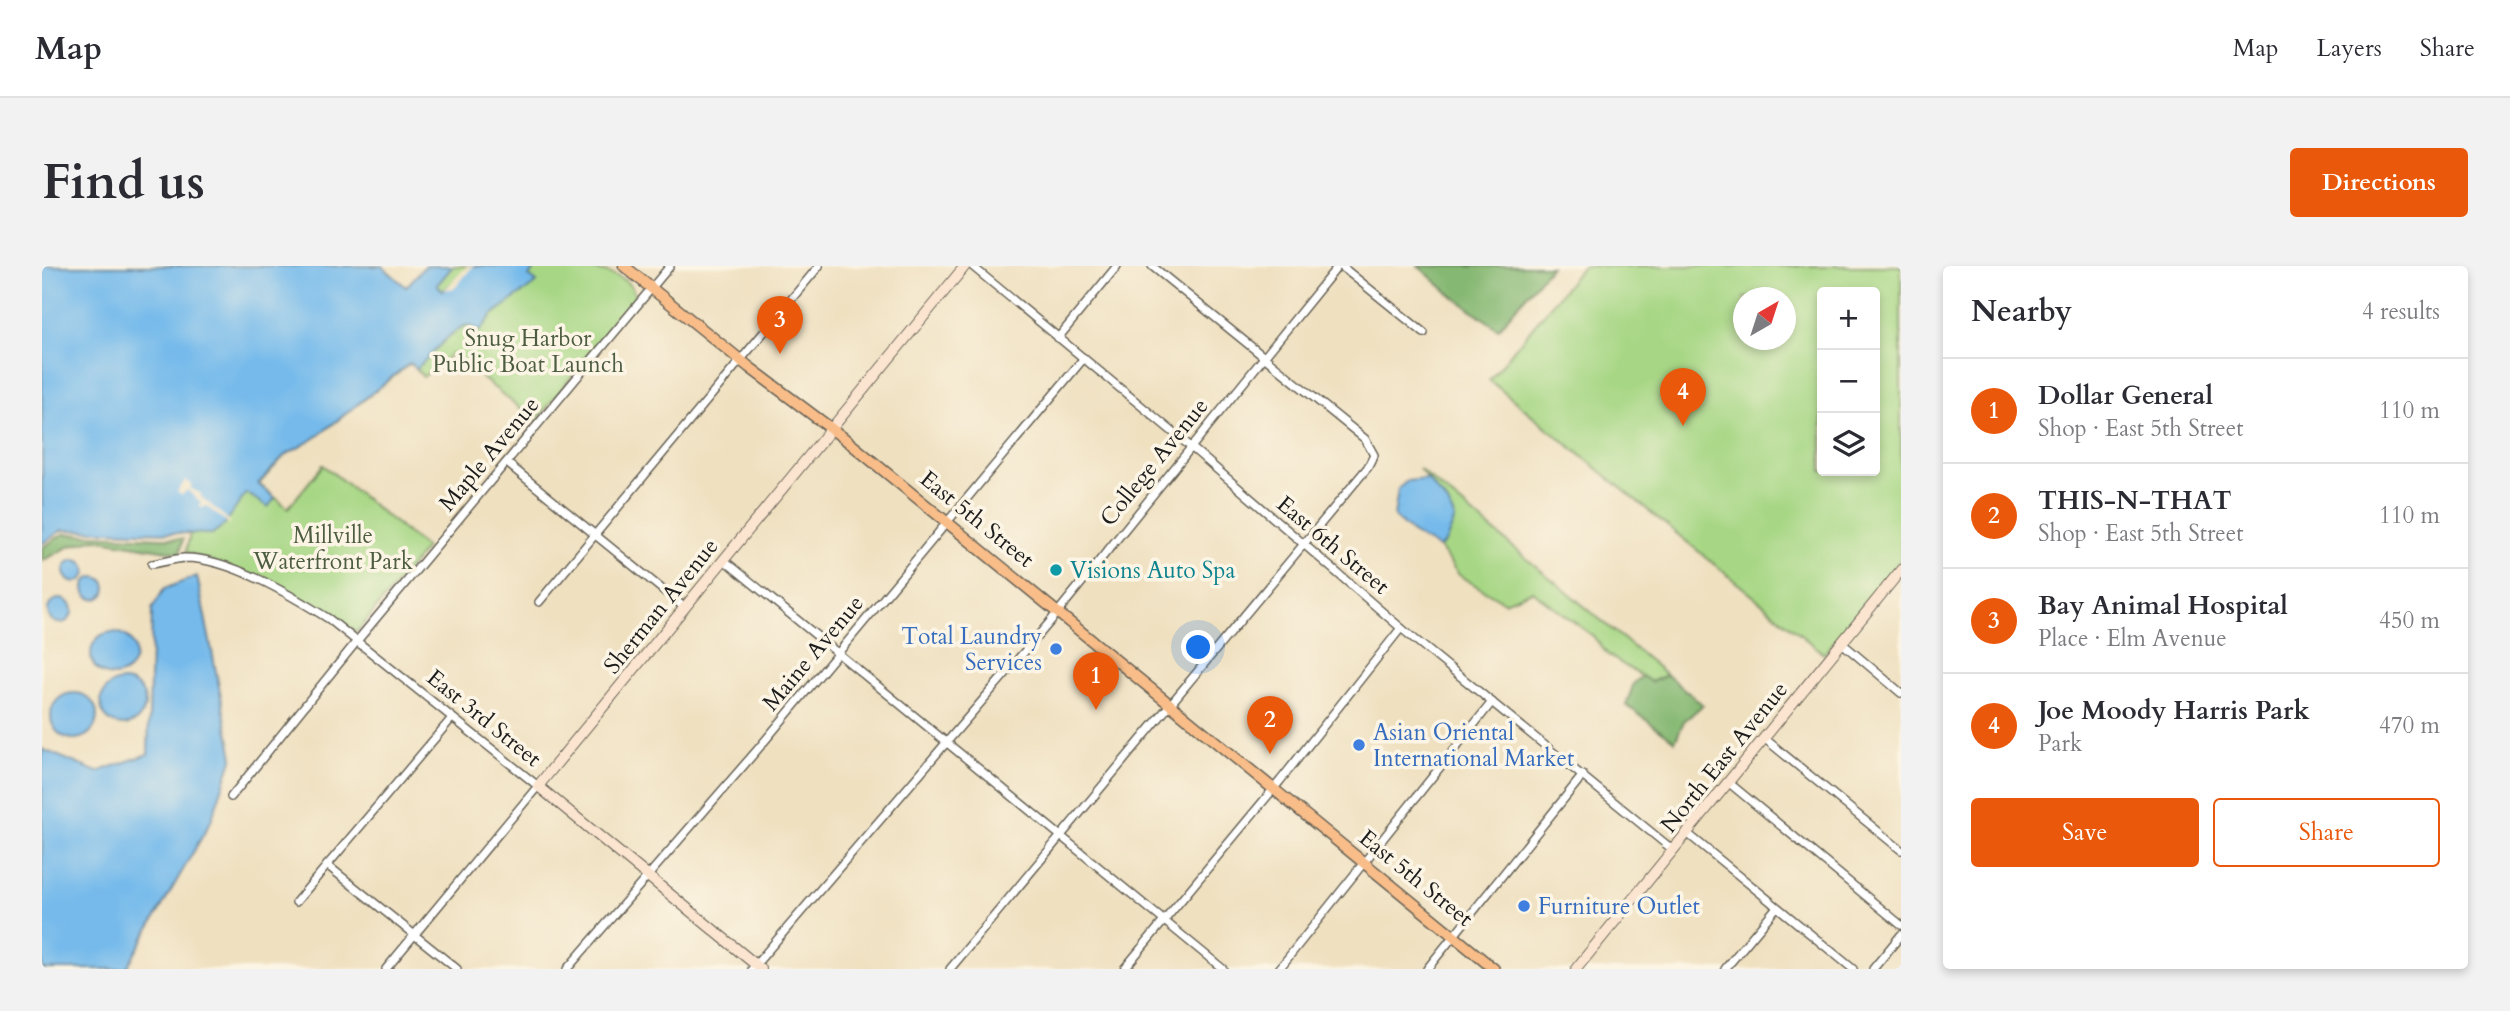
<!DOCTYPE html>
<html lang="en">
<head>
<meta charset="utf-8">
<style>
	:root { --surface:#fff; --page:#f2f2f3; --text:#2b2b33; --muted:#7c7c81; --line:#e1e1e2; --accent:#ea580c }
	body { margin:0; font-family:Cardo,serif; background:var(--page); color:var(--text) }
	.controls { position:absolute; right:21px; top:21px; display:grid; overflow:hidden; border-radius:7px; box-shadow:0 4px 10px #0003 }
	.controls button { width:63px; height:63px; display:grid; place-items:center; padding:0; border:0; border-bottom:2px solid var(--line); background:var(--surface); color:var(--text); font:35px sans-serif }
	.compass { position:absolute; left:1691px; top:21px; width:63px; height:63px; border-radius:50%; background:var(--surface); box-shadow:0 4px 10px #0003; rotate:39deg }
	.you { position:absolute; left:1157px; top:382px; width:24px; height:24px; margin:-18px; border:5px solid #fff; border-radius:50%; background:#1a73e8; box-shadow:0 0 0 10px #1a73e833 }
	.badge { display:grid; place-items:center; width:46px; height:46px; border-radius:50%; background:var(--accent); color:#fff; font-size:23px; font-weight:700 }
	.pin { position:absolute; translate:-50% -58px; filter:drop-shadow(0 2px 4px #0008) }
	.pin::after { content:''; position:absolute; top:37px; width:24px; height:21px; background:inherit; clip-path:polygon(0 0,100% 0,50% 100%) }
	.list { margin:0; padding:0; list-style:none }
	h2 { display:flex; justify-content:space-between; align-items:center; height:91px; margin:0; padding:0 28px; font-size:30px }
	h2 small { font-size:23px; font-weight:400; color:var(--muted) }
	.list li { display:grid; grid-template-columns:46px 1fr auto; gap:21px; align-items:center; box-sizing:border-box; height:105px; padding:0 28px; border-top:2px solid var(--line) }
	.list b { display:block; font-size:26px; white-space:nowrap }
	.list p { margin:0; font-size:23px; white-space:nowrap; color:var(--muted) }
	.list em { font-size:23px; font-style:normal; color:var(--muted) }
	.actions { display:flex; gap:14px; padding:21px 28px }
	.actions a { flex:1; padding:16px 0; border:2px solid var(--accent); border-radius:7px; text-align:center; font-size:24px; color:var(--accent) }
	.actions .main { background:var(--accent); color:#fff }
	.icon { flex:none; width:38px; height:38px; fill:none; stroke:currentColor; stroke-width:2; stroke-linecap:round; stroke-linejoin:round }
	.map { position:relative; flex:none; width:1859px; height:703px; overflow:hidden; border-radius:7px }
	header { display:flex; align-items:center; gap:42px; box-sizing:border-box; height:98px; padding:0 35px; background:var(--surface); border-bottom:2px solid var(--line) }
	header strong { font-size:33px }
	nav { display:flex; gap:38px; margin-inline-start:auto; font-size:24px }
	.intro { display:flex; align-items:center; justify-content:space-between; box-sizing:border-box; height:168px; padding:0 42px }
	h1 { margin:0; font-size:49px }
	.button { padding:18px 32px; border-radius:7px; background:var(--accent); color:#fff; font-size:24px; font-weight:700 }
	main { display:flex; gap:42px; padding:0 42px }
	aside { flex:1; background:var(--surface); border-radius:7px; box-shadow:0 4px 10px #0003 }
	.map>svg:first-child { display:block }
	.green { fill:#a7d785; stroke:#627a50; stroke-width:2; fill-rule:evenodd }
	.forest { fill:#85b872; stroke:#506a47; stroke-width:2 }
	.water { fill:#74baeb; stroke:#486b84; stroke-width:2 }
	.pier { fill:#efe0c0 }
	.lines { fill:none; stroke-linecap:round; stroke-linejoin:round }
	.street-casing { stroke:#666155; stroke-width:10 }
	.secondary-casing { stroke:#666155; stroke-width:12 }
	.primary-casing { stroke:#666155; stroke-width:13 }
	.street { stroke:#fff; stroke-width:7 }
	.secondary { stroke:#fce5d0; stroke-width:10 }
	.primary { stroke:#f8bd89; stroke-width:10 }
	.culture-dot { fill:#0f9aa8; stroke:#fcf5e5; stroke-width:2.5 }
	.shop-dot { fill:#3f7fe0; stroke:#fcf5e5; stroke-width:2.5 }
	.labels { text-anchor:middle; dominant-baseline:central; stroke-width:7; stroke-linejoin:round; paint-order:stroke }
	.park-label { font-size:23px; fill:#4d5d41; stroke:#fcf5e5 }
	.street-label { font-size:23px; fill:#1c1c1c; stroke:#fcf5e5 }
	.culture-label { font-size:23px; fill:#0d838f; stroke:#fcf5e5; text-anchor:start }
	.shop-label { font-size:23px; fill:#366cbe; stroke:#fcf5e5; text-anchor:start }
</style>
</head>
<body>
<header>
<strong>Map</strong>
<nav><a>Map</a><a>Layers</a><a>Share</a></nav>
</header>
<div class="intro"><h1>Find us</h1><a class="button">Directions</a></div>
<main>
<div class="map">
<svg width="1859" height="703" viewBox="0 0 1859 703">
	<rect width="100%" height="100%" fill="#fcf5e5"/>
	<filter id="ink" filterUnits="userSpaceOnUse"><feTurbulence type="fractalNoise" baseFrequency=".0143" numOctaves="2"/><feDisplacementMap in="SourceGraphic" scale="14" xChannelSelector="R" yChannelSelector="G"/><feConvolveMatrix kernelMatrix="1 2 1 2 8 2 1 2 1" color-interpolation-filters="sRGB"/></filter>
	<filter id="wash" filterUnits="userSpaceOnUse"><feTurbulence type="fractalNoise" baseFrequency=".00686" numOctaves="4" result="noise"/><feDisplacementMap in="SourceGraphic" scale="28" xChannelSelector="R" yChannelSelector="G"/><feGaussianBlur stdDeviation="1.57" result="paint"/><feColorMatrix in="noise" values="0 0 0 0 0 0 0 0 0 0 0 0 0 0 0 0 0 1.4 0 .05"/><feComposite in="paint" operator="in"/></filter>
	<g filter="url(#wash)">
		<rect width="100%" height="100%" fill="#efe0c0"/>
		<g class="green">
			<path d="M402,0H429L414,26L385,25Z"/>
			<path d="M495,0C522,0 592,0 593,32L494,155L410,88L381,111L369,97L273,172L242,190L217,218L246,242L281,199L384,282L315,366L243,322L144,286L148,268L83,200L421,50L438,65L450,49L494,16L487,10Z"/>
			<path d="M1541,0H1859V293L1782,388L1447,114ZM1780,26H1833V205H1780ZM1702,32H1744V74H1702Z"/>
			<path d="M1377,203L1625,409L1609,416L1566,389L1551,370L1490,325L1462,336L1418,310L1397,282L1404,275L1406,237Z"/>
		</g>
		<g class="forest">
			<path d="M1376,0H1509L1456,63L1408,28Z"/>
			<path d="M21,268L141,273L138,287L53,273L28,280L0,295V282Z"/>
			<path d="M1625,409L1661,439L1642,455L1633,475L1584,439L1592,417L1600,410L1609,416Z"/>
		</g>
		<g class="water">
			<path d="M0,0H340L364,21L383,0H411L395,19L401,25L429,0H495L487,10L495,16L450,49L438,65L426,59C410,62 388,91 374,103L368,97L273,172L242,190L216,218L233,232L226,241L204,227L182,259L170,268L20,264L0,278Z"/>
			<path d="M1385,213L1406,237L1413,253L1404,275L1397,282L1370,267L1352,251L1356,223L1365,215Z"/>
			<circle cx="33" cy="305" r="11"/>
			<path d="M155,310L191,491L169,555L84,703H0V483L55,506L106,488L110,343L122,323Z"/>
			<circle cx="53" cy="322" r="11"/>
			<circle cx="18" cy="345" r="12"/>
			<circle cx="71" cy="388" r="22"/>
			<circle cx="81" cy="437" r="22"/>
			<circle cx="32" cy="450" r="23"/>
		</g>
		<g class="pier">
			<path d="M425,0H431L413,22L402,24Z"/>
			<path d="M144,214L150,219L148,222L160,228L158,230L189,256L187,258L164,240L161,242L157,239L159,236L145,224L140,229L135,226Z"/>
		</g>
	</g>
	<g filter="url(#ink)">
		<g class="lines">
			<g class="street-casing">
				<g id="street">
					<path d="M930,0L1149,181L1359,362L1631,584"/>
					<path d="M1299,0L1382,67"/>
					<path d="M1016,72L1075,0"/>
					<path d="M465,197L643,342"/>
					<path d="M682,294L1181,703"/>
					<path d="M110,298C121,296 132,293 142,292C188,292 249,329 287,353L496,520L344,703"/>
					<path d="M497,336L777,0"/>
					<path d="M1800,377L1859,427"/>
					<path d="M1722,472L1859,584"/>
					<path d="M1686,516L1859,659"/>
					<path d="M189,531L315,375L628,0"/>
					<path d="M1645,567L1811,703"/>
					<path d="M285,599L415,703"/>
					<path d="M254,636L410,452"/>
					<path d="M525,703L716,483L1042,92"/>
					<path d="M710,703L1007,357L1296,0"/>
					<path d="M908,703L1326,201L1332,189L1323,173L1110,0"/>
					<path d="M1082,703L1238,515L1359,362"/>
					<path d="M1237,703L1450,436"/>
					<path d="M1385,703L1541,509"/>
					<path d="M1683,703L1734,642"/>
					<path d="M1831,703L1859,669"/>
				</g>
			</g>
			<g class="secondary-casing">
				<g id="secondary">
					<path d="M719,703L496,520L923,0"/>
					<path d="M1534,703L1859,304"/>
				</g>
			</g>
			<g class="primary-casing">
				<path id="primary" d="M582,0L707,101L803,173L1452,703"/>
			</g>
			<use href="#street" class="street"/>
			<use href="#secondary" class="secondary"/>
			<use href="#primary" class="primary"/>
		</g>
	</g>
	<circle class="culture-dot" cx="1014" cy="304" r="7"/>
	<g class="shop-dot">
		<circle cx="1014" cy="383" r="7"/>
		<circle cx="1317" cy="479" r="7"/>
		<circle cx="1482" cy="640" r="7"/>
	</g>
	<g class="labels">
		<g class="park-label">
			<text x="486" y="72">Snug Harbor<tspan x="486" dy="26">Public Boat Launch</tspan></text>
			<text x="291" y="269">Millville<tspan x="291" dy="26">Waterfront Park</tspan></text>
		</g>
		<g class="street-label">
			<text transform="translate(447 188) rotate(-50)">Maple Avenue</text>
			<text transform="translate(1112 196) rotate(-51)">College Avenue</text>
			<text transform="translate(935 253) rotate(39)">East 5th Street</text>
			<text transform="translate(1291 279) rotate(40)">East 6th Street</text>
			<text transform="translate(619 340) rotate(-51)">Sherman Avenue</text>
			<text transform="translate(771 387) rotate(-50)">Maine Avenue</text>
			<text transform="translate(442 452) rotate(39)">East 3rd Street</text>
			<text transform="translate(1682 491) rotate(-51)">North East Avenue</text>
			<text transform="translate(1374 612) rotate(39)">East 5th Street</text>
		</g>
		<g class="culture-label">
			<text x="1028" y="304">Visions Auto Spa</text>
		</g>
		<g class="shop-label">
			<text x="1000" y="370" text-anchor="end">Total Laundry<tspan x="1000" dy="26">Services</tspan></text>
			<text x="1331" y="466">Asian Oriental<tspan x="1331" dy="26">International Market</tspan></text>
			<text x="1496" y="640">Furniture Outlet</text>
		</g>
	</g>
</svg>
<div class="controls">
<button>+</button>
<button>−</button>
<button><svg class="icon" aria-label="layers" viewBox="0 0 24 24"><path d="M12 4l9 5-9 5-9-5zM3 14l9 5 9-5"/></svg></button>
</div>
<svg class="compass" viewBox="-18 -18 36 36"><path d="M0-13l5 13h-10z" fill="#e53935"/><path d="M0 13l5-13h-10z" fill="#7c7c81"/></svg>
<div class="you"></div>
<div class="pin badge" style="left:1054px;top:444px">1</div>
<div class="pin badge" style="left:1228px;top:488px">2</div>
<div class="pin badge" style="left:738px;top:88px">3</div>
<div class="pin badge" style="left:1641px;top:160px">4</div>
</div>
<aside>
<h2>Nearby<small>4 results</small></h2>
<ul class="list">
<li><span class="badge">1</span><div><b>Dollar General</b><p>Shop · East 5th Street</p></div><em>110 m</em></li>
<li><span class="badge">2</span><div><b>THIS-N-THAT</b><p>Shop · East 5th Street</p></div><em>110 m</em></li>
<li><span class="badge">3</span><div><b>Bay Animal Hospital</b><p>Place · Elm Avenue</p></div><em>450 m</em></li>
<li><span class="badge">4</span><div><b>Joe Moody Harris Park</b><p>Park</p></div><em>470 m</em></li>
</ul>
<div class="actions"><a class="main">Save</a><a>Share</a></div>
</aside>
</main>
</body>
</html>
